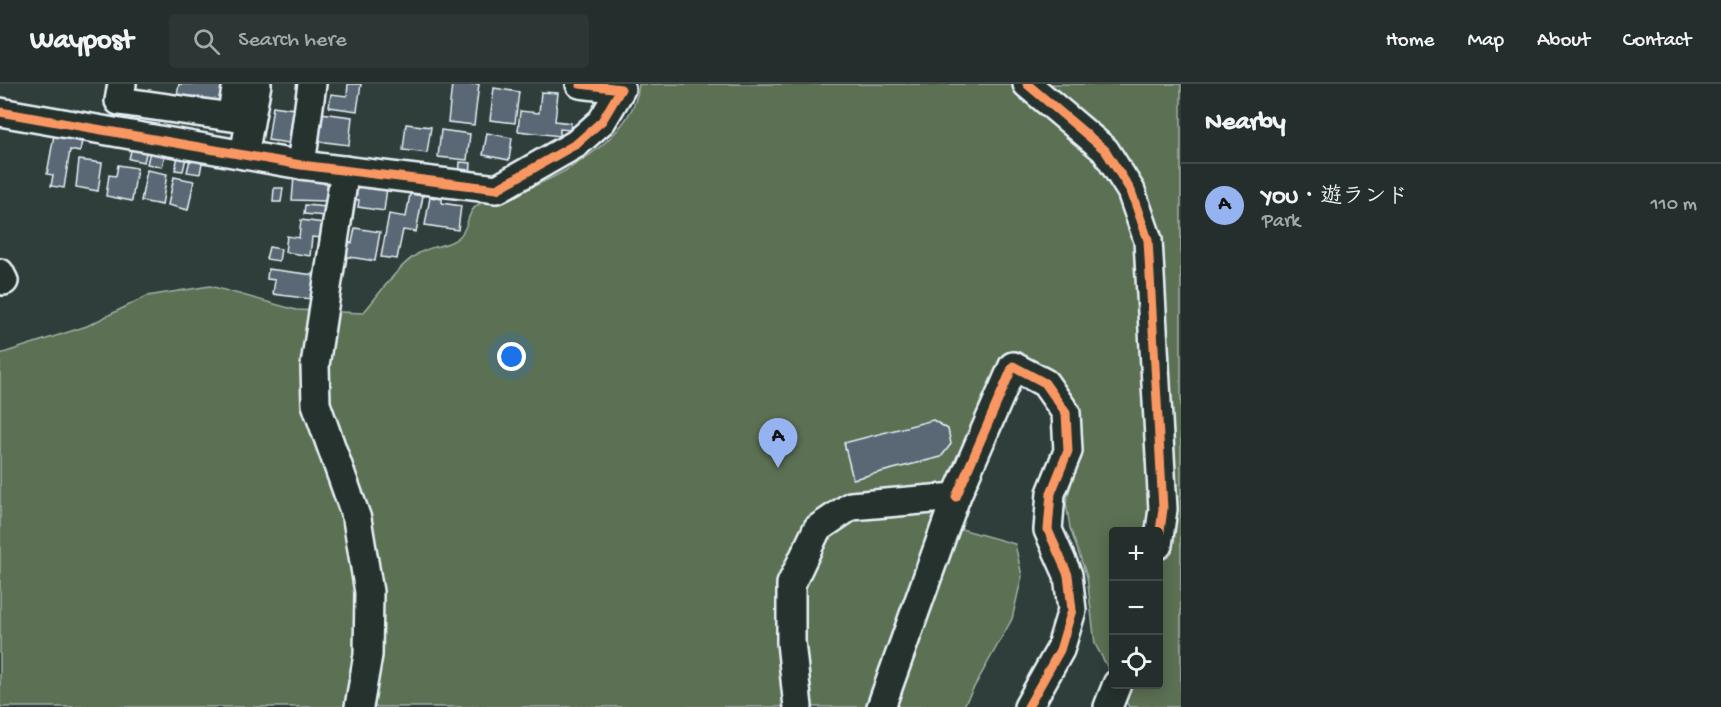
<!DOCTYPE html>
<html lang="en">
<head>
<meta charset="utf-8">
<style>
	:root { --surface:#242e2c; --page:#2c3634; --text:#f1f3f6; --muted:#a3a8a9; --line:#414a48; --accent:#95b2f1 }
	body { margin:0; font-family:"Gochi Hand","Klee One",sans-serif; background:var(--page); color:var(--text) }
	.controls { position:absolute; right:18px; bottom:18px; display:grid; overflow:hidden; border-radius:6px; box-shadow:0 3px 15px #0003 }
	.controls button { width:54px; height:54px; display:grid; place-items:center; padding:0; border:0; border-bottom:2px solid var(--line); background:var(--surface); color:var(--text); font:30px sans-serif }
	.you { position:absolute; left:512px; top:273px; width:21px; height:21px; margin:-15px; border:4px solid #fff; border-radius:50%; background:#1a73e8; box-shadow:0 0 0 9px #1a73e833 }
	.badge { display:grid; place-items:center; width:39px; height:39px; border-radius:50%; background:var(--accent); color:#111; font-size:20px; font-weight:700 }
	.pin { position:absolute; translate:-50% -50px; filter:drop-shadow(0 2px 3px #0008) }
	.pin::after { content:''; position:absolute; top:32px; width:21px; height:18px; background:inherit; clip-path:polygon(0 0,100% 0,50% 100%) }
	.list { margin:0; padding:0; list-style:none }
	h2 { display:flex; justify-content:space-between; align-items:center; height:78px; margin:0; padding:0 24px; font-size:26px }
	h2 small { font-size:20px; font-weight:400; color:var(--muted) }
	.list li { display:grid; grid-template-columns:39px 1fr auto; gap:18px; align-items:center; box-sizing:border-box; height:84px; padding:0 24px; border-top:2px solid var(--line) }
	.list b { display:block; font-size:22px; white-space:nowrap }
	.list p { margin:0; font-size:20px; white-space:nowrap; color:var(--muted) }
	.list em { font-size:20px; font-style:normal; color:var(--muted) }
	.icon { flex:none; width:33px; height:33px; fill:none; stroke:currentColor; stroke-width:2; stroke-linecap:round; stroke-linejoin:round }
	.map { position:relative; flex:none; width:1181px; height:623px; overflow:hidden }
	header { display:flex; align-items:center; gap:36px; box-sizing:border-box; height:84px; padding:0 30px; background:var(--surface); border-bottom:2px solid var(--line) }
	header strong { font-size:28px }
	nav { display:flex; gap:33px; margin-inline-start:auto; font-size:21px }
	.search { width:420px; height:54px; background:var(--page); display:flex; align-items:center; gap:15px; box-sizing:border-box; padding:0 21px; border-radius:6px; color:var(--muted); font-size:22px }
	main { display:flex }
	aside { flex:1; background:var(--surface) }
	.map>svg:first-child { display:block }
	.green { fill:#5c7053; stroke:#a2b0a6; stroke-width:1.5 }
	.building { fill:#5a6875; stroke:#e8f1f8; stroke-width:1.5 }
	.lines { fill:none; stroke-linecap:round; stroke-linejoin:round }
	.minor-casing { stroke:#e8f1f8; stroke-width:32 }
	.minor { stroke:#26332d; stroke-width:27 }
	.cycleway-casing { stroke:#26332d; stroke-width:13 }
	.cycleway { stroke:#f99763; stroke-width:9 }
</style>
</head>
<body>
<header>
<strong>Waypost</strong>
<div class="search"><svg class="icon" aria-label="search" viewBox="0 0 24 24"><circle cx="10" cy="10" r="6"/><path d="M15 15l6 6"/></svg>Search here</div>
<nav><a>Home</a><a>Map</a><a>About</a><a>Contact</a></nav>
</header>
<main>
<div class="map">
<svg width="1181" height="623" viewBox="0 0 1181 623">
	<rect width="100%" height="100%" fill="#303e3b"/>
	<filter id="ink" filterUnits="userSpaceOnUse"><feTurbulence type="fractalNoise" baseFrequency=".0167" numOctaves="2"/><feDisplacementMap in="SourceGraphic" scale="12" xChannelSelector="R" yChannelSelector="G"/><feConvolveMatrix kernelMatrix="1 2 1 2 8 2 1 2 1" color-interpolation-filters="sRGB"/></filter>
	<g filter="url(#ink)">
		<path class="green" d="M639,0H1181V623H1129L1117,601L1158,600V448H1114L1113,593L1095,560L1087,493L1070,444L1066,418L1080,370V321L1066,329L1013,283L947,441L1015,460L1022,492L1012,535L963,623H0V270L87,242L147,212L210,202L296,226L363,229C380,210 396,183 419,169C432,161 449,163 460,152C470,141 466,126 481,119C490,114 502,113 512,110C558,95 635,54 639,0Z"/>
		<g class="building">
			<path d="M179,0H223L220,19L176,17Z"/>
			<path d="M348,0H361L357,27L329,23L331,10L347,12Z"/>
			<path d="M452,0H479L474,41L448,38Z"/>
			<path d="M494,4L519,8L515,39L490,36Z"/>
			<path d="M541,8L558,9L555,37L571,39L570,46L560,45V52L518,47L520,27L539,29Z"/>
			<path d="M273,22L294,25L289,59L268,56Z"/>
			<path d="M320,29L352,33L349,61L317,57Z"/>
			<path d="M406,40L431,43L427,69L403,66Z"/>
			<path d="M441,46L470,50L467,76L438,73Z"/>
			<path d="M487,49L512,54L509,76L483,71Z"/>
			<path d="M54,51L82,56L80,68L70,66L64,104L51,102L53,91L47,90Z"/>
			<path d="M132,62L147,65L144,78L129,75Z"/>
			<path d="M150,67L165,70L162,83L147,80Z"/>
			<path d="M178,72L186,74L183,87L175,86Z"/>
			<path d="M79,76L102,79L98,107L76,103Z"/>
			<path d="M190,76L202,79L200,90L187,88Z"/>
			<path d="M460,78L471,79L470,93L459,92Z"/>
			<path d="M118,81L137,84L132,117L106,112L109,91L116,92Z"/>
			<path d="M147,86L167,90L162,121L141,117Z"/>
			<path d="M174,93L194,97L188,126L168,121Z"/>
			<path d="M294,93L328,97L326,117L292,116Z"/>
			<path d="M354,99L387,104L384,127L358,123L359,116L352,115Z"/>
			<path d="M274,104H283L281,118H273Z"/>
			<path d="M410,110L423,112L416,148L403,146L397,175L381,173L389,130L406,133Z"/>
			<path d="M430,113L442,115V119L461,122L458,146L425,141Z"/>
			<path d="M305,121L327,123L326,132L304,130Z"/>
			<path d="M301,136L324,139L322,154L312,153L310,172L285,168L287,152L299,154Z"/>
			<path d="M355,144L380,148L375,177L343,172L345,158L352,159Z"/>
			<path d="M269,163L281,165L279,177L266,175Z"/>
			<path d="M268,185L314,191L311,215L273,210L275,196L267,195Z"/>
			<path d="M933,336L948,345L951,360L941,373L853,395L844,359Z"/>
		</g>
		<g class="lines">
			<g class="minor-casing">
				<g id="minor">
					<path d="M122,0L119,17L231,33L237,0"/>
					<path d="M1027,0L1105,66L1131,107L1148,156L1163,425L1158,461"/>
					<path d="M0,28L301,81L497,105L576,60L602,37L621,5L580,0"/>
					<path d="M244,71L257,0"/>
					<path d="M301,81L312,0"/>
					<path d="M345,86L315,281L316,320L357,435L369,508L368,571L359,623"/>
					<path d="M0,189L4,197"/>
					<path d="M798,623L791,558V500L817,445L851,422L956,413"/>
					<path d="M881,623L956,413L1013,282L1045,299L1066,329L1068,367L1051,409L1048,446L1068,491L1072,526L1060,566L1028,623"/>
					<path d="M1108,623L1117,600"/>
				</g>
			</g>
			<use href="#minor" class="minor"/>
			<g class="cycleway-casing">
				<g id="cycleway">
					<path d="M1027,0L1105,66L1131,107L1148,156L1163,425L1158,461"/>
					<path d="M0,28L301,81L497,105L576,60L602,37L621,5L580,0"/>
					<path d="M956,413L1013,282L1045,299L1066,329L1068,367L1051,409L1048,446L1068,491L1072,526L1060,566L1028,623"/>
				</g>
			</g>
			<use href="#cycleway" class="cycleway"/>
		</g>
	</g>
</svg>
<div class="controls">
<button>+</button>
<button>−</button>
<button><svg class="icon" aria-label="locate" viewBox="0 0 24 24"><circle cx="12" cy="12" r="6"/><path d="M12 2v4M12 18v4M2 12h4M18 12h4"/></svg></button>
</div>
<div class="you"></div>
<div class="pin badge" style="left:778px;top:384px">A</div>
</div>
<aside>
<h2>Nearby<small></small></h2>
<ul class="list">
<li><span class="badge">A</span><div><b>YOU・遊ランド</b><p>Park</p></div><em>110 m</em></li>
</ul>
</aside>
</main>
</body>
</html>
